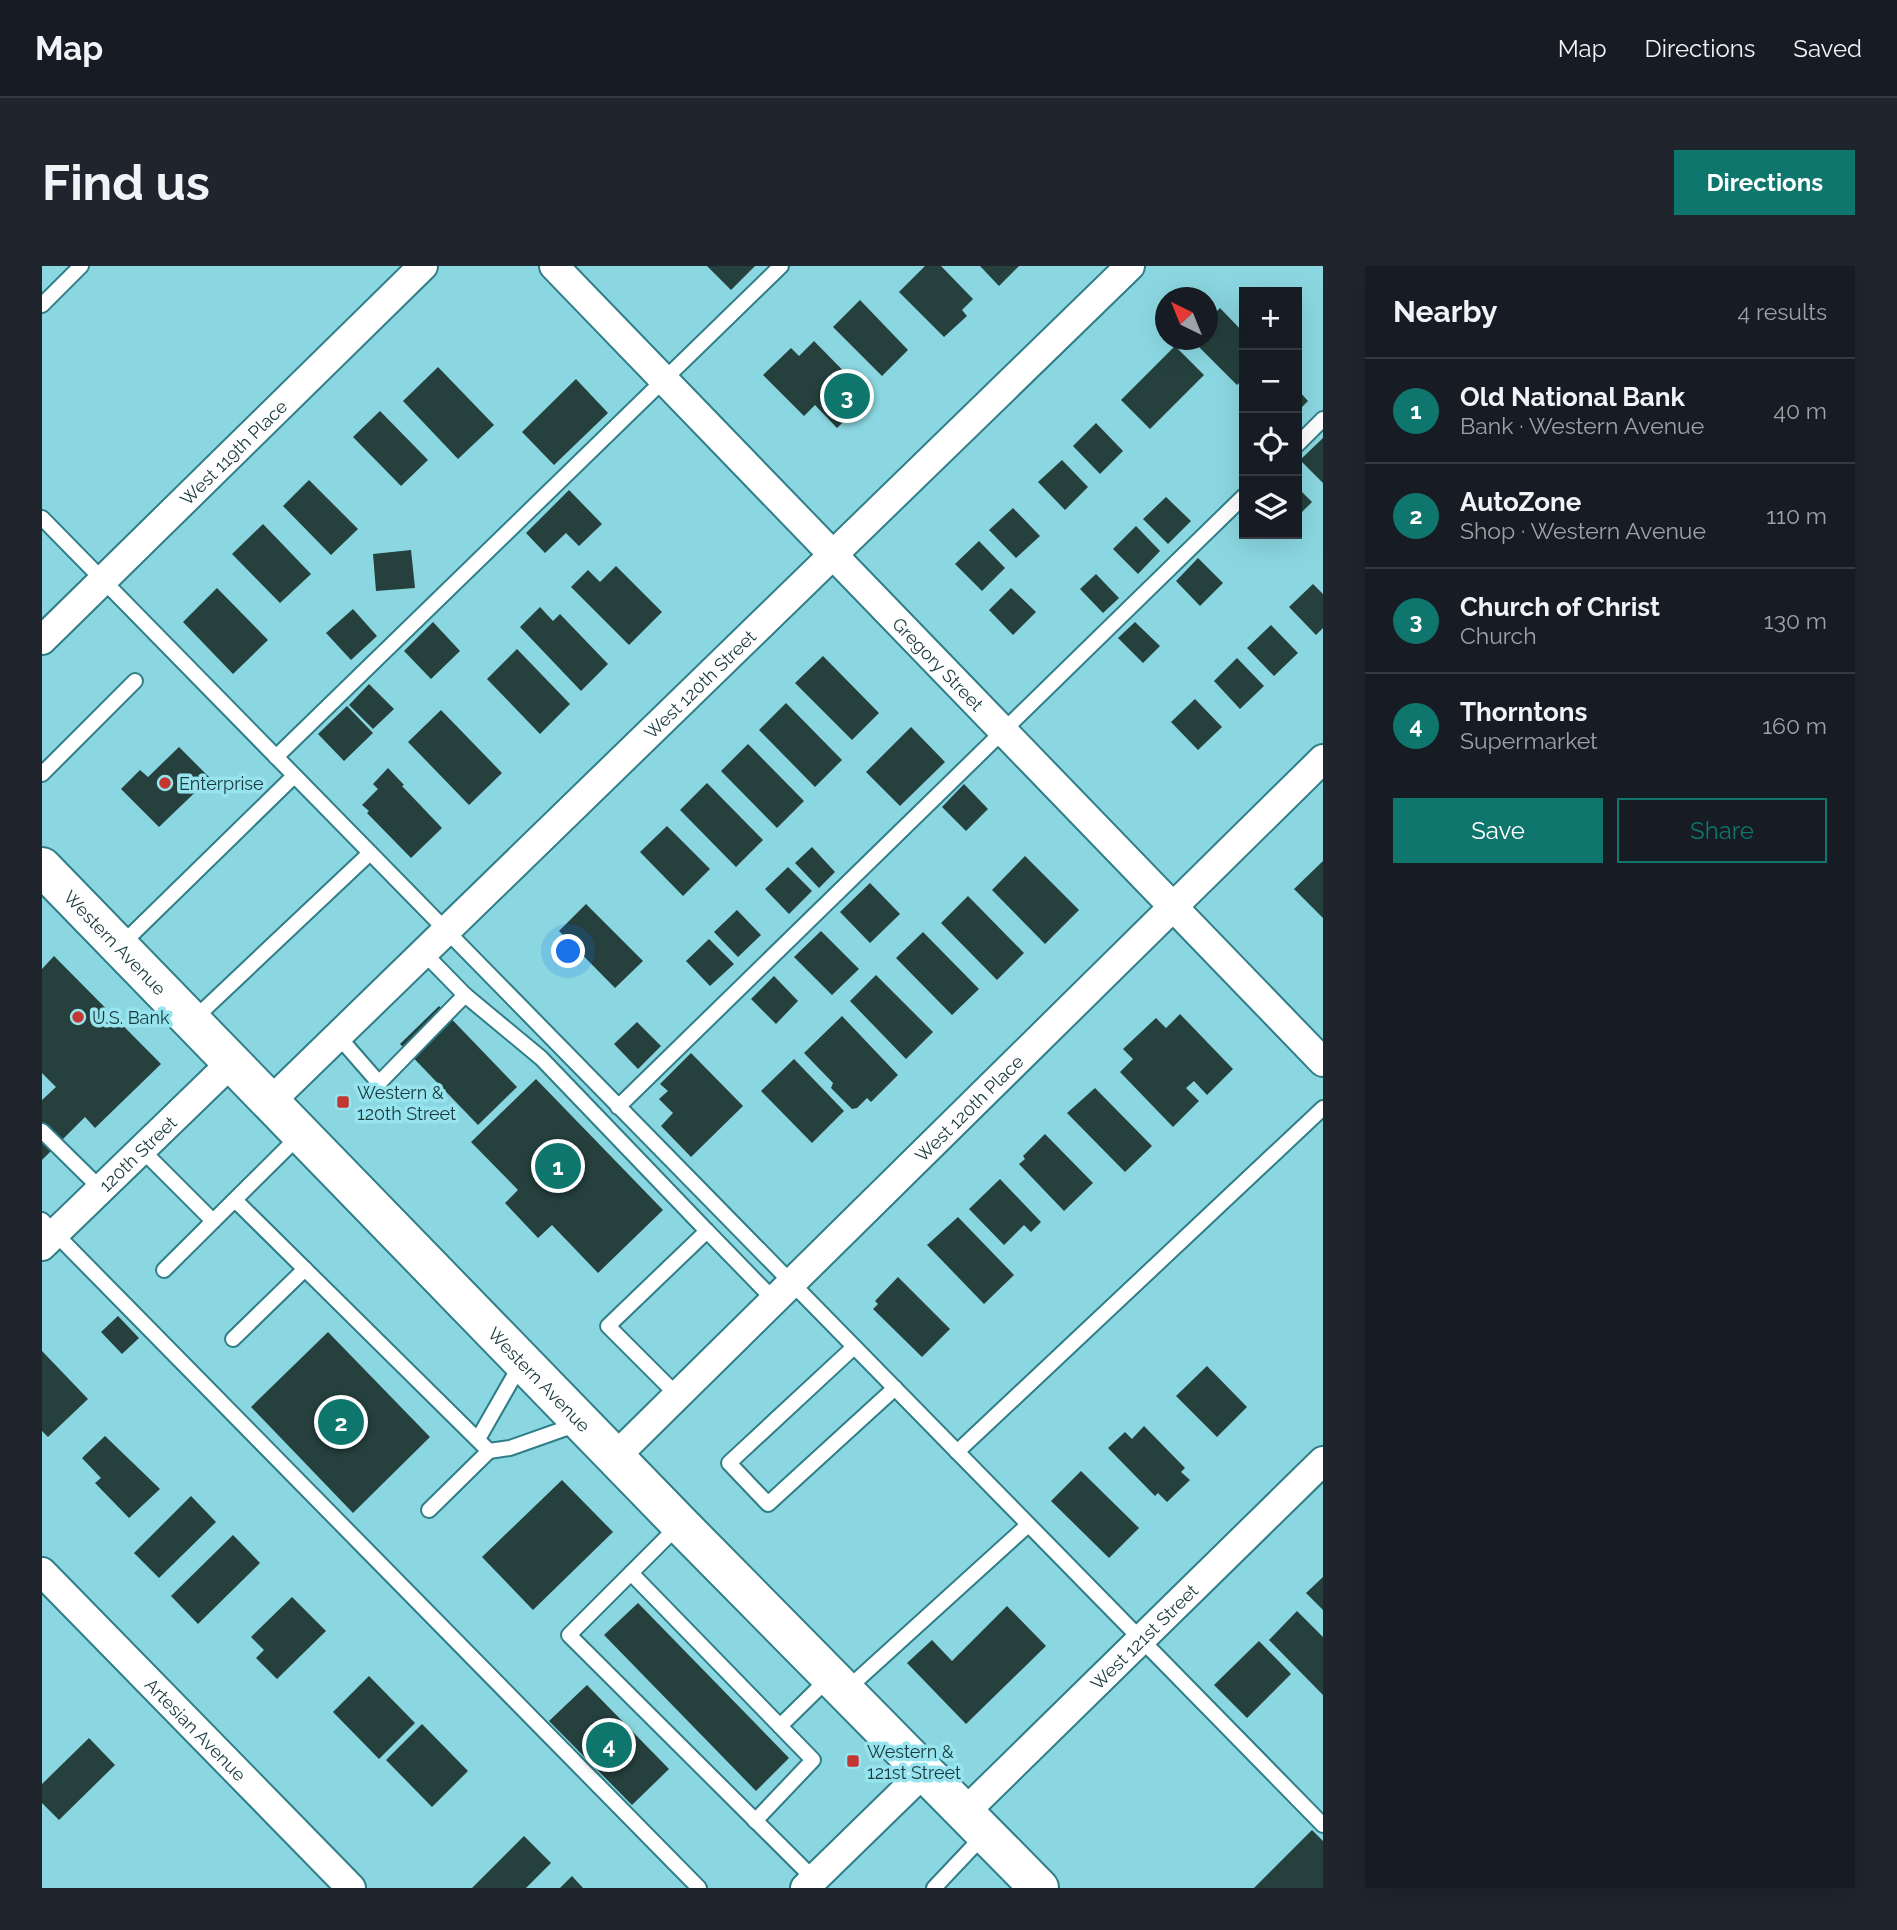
<!DOCTYPE html>
<html lang="en">
<head>
<meta charset="utf-8">
<style>
	:root { --surface:#171b24; --page:#20242c; --text:#f1f3f6; --muted:#9ea1a6; --line:#363941; --accent:#0f766e }
	body { margin:0; font-family:Raleway,sans-serif; background:var(--page); color:var(--text) }
	.controls { position:absolute; right:21px; top:21px; display:grid; overflow:hidden; border-radius:0px; box-shadow:0 7px 28px #0002 }
	.controls button { width:63px; height:63px; display:grid; place-items:center; padding:0; border:0; border-bottom:2px solid var(--line); background:var(--surface); color:var(--text); font:35px sans-serif }
	.compass { position:absolute; left:1113px; top:21px; width:63px; height:63px; border-radius:50%; background:var(--surface); box-shadow:0 7px 28px #0002; rotate:317deg }
	.you { position:absolute; left:527px; top:686px; width:24px; height:24px; margin:-18px; border:5px solid #fff; border-radius:50%; background:#1a73e8; box-shadow:0 0 0 10px #1a73e833 }
	.badge { display:grid; place-items:center; width:46px; height:46px; border-radius:50%; background:var(--accent); color:#fff; font-size:23px; font-weight:700 }
	.pin { position:absolute; translate:-50% -50%; border:4px solid #fff; box-shadow:0 2px 7px #0006 }
	.list { margin:0; padding:0; list-style:none }
	h2 { display:flex; justify-content:space-between; align-items:center; height:91px; margin:0; padding:0 28px; font-size:30px }
	h2 small { font-size:23px; font-weight:400; color:var(--muted) }
	.list li { display:grid; grid-template-columns:46px 1fr auto; gap:21px; align-items:center; box-sizing:border-box; height:105px; padding:0 28px; border-top:2px solid var(--line) }
	.list b { display:block; font-size:26px; white-space:nowrap }
	.list p { margin:0; font-size:23px; white-space:nowrap; color:var(--muted) }
	.list em { font-size:23px; font-style:normal; color:var(--muted) }
	.actions { display:flex; gap:14px; padding:21px 28px }
	.actions a { flex:1; padding:16px 0; border:2px solid var(--accent); border-radius:0px; text-align:center; font-size:24px; color:var(--accent) }
	.actions .main { background:var(--accent); color:#fff }
	.icon { flex:none; width:38px; height:38px; fill:none; stroke:currentColor; stroke-width:2; stroke-linecap:round; stroke-linejoin:round }
	.map { position:relative; flex:none; width:1281px; height:1622px; overflow:hidden; border-radius:0px }
	header { display:flex; align-items:center; gap:42px; box-sizing:border-box; height:98px; padding:0 35px; background:var(--surface); border-bottom:2px solid var(--line) }
	header strong { font-size:33px }
	nav { display:flex; gap:38px; margin-inline-start:auto; font-size:24px }
	.intro { display:flex; align-items:center; justify-content:space-between; box-sizing:border-box; height:168px; padding:0 42px }
	h1 { margin:0; font-size:49px }
	.button { padding:18px 32px; border-radius:0px; background:var(--accent); color:#fff; font-size:24px; font-weight:700 }
	main { display:flex; gap:42px; padding:0 42px }
	aside { flex:1; background:var(--surface); border-radius:0px; box-shadow:0 7px 28px #0002 }
	.map>svg:first-child { display:block }
	.building { fill:#25403d }
	.lines { fill:none; stroke-linecap:round; stroke-linejoin:round }
	.lane-casing { stroke:#2f7d87; stroke-width:18 }
	.street-casing { stroke:#2f7d87; stroke-width:32 }
	.secondary-casing { stroke:#2f7d87; stroke-width:42 }
	.lane { stroke:#fff; stroke-width:14 }
	.street { stroke:#fff; stroke-width:28 }
	.secondary { stroke:#fff; stroke-width:38 }
	.poi-dot { fill:#c43632; stroke:#98e4ee; stroke-width:2.5 }
	.labels { text-anchor:middle; dominant-baseline:central; stroke-width:7; stroke-linejoin:round; paint-order:stroke }
	.street-label { font-size:18px; fill:#18383c; stroke:#98e4ee }
	.poi-label { font-size:18px; fill:#18383c; stroke:#98e4ee; text-anchor:start }
</style>
</head>
<body>
<header>
<strong>Map</strong>
<nav><a>Map</a><a>Directions</a><a>Saved</a></nav>
</header>
<div class="intro"><h1>Find us</h1><a class="button">Directions</a></div>
<main>
<div class="map">
<svg width="1281" height="1622" viewBox="0 0 1281 1622">
	<rect width="100%" height="100%" fill="#8bd7e1"/>
	<g class="building">
		<path d="M665,0H713L689,24Z"/>
		<path d="M883,0H899L931,33L920,44L925,50L902,71L857,26Z"/>
		<path d="M938,0H977L957,20Z"/>
		<path d="M818,34L866,84L840,110L791,61Z"/>
		<path d="M1178,42L1202,67V112L1195,119L1150,74H1166V54Z"/>
		<path d="M772,75L827,131L795,162L773,139L762,150L721,109L749,82L757,90Z"/>
		<path d="M1133,80L1162,109L1108,163L1079,134Z"/>
		<path d="M396,101L452,159L416,193L361,135Z"/>
		<path d="M534,113L566,147L512,199L480,166Z"/>
		<path d="M1255,123L1266,135L1255,146Z"/>
		<path d="M338,145L386,194L359,220L311,171Z"/>
		<path d="M1054,157L1081,185L1058,208L1031,180Z"/>
		<path d="M1281,172V217L1258,194Z"/>
		<path d="M1020,194L1046,221L1023,244L996,216Z"/>
		<path d="M267,214L316,263L289,289L241,240Z"/>
		<path d="M1255,221L1270,236L1255,251Z"/>
		<path d="M527,224L560,258L537,280L524,267L503,287L484,267Z"/>
		<path d="M1124,231L1149,255L1126,278L1101,253Z"/>
		<path d="M971,242L998,270L974,292L947,264Z"/>
		<path d="M221,258L269,308L238,337L190,288Z"/>
		<path d="M1094,260L1118,285L1096,308L1071,283Z"/>
		<path d="M937,275L963,302L940,325L913,298Z"/>
		<path d="M369,284L373,322L334,325L331,288Z"/>
		<path d="M1156,292L1181,317L1158,340L1134,315Z"/>
		<path d="M574,300L620,346L587,379L529,321L546,304L558,316Z"/>
		<path d="M1054,308L1077,332L1061,347L1038,323Z"/>
		<path d="M1271,318L1281,328V362L1274,369L1247,341Z"/>
		<path d="M175,322L226,374L191,408L141,356Z"/>
		<path d="M969,322L994,346L971,369L947,344Z"/>
		<path d="M498,341L511,355L518,348L566,398L539,425L478,361Z"/>
		<path d="M311,343L335,370L309,394L284,367Z"/>
		<path d="M391,356L418,385L389,413L362,385Z"/>
		<path d="M1093,356L1118,380L1101,397L1076,372Z"/>
		<path d="M1229,359L1256,387L1232,410L1205,382Z"/>
		<path d="M475,383L528,438L498,468L445,413Z"/>
		<path d="M781,390L837,447L810,474L753,417Z"/>
		<path d="M1195,392L1222,420L1198,443L1172,415Z"/>
		<path d="M327,418L352,443L331,463L307,439Z"/>
		<path d="M1153,433L1180,461L1156,484L1129,456Z"/>
		<path d="M744,437L800,494L773,521L717,464Z"/>
		<path d="M305,440L331,467L302,495L276,468Z"/>
		<path d="M399,444L460,507L427,539L366,476Z"/>
		<path d="M869,461L903,496L858,540L824,506Z"/>
		<path d="M706,478L762,535L735,562L679,505Z"/>
		<path d="M137,481L168,512L117,561L79,523L98,504L106,511Z"/>
		<path d="M346,502L362,519L360,520L400,562L369,592L325,547L327,545L320,539L336,523L331,518Z"/>
		<path d="M665,517L721,574L694,601L638,544Z"/>
		<path d="M922,518L946,543L924,565L900,541Z"/>
		<path d="M625,560L668,603L641,630L598,586Z"/>
		<path d="M770,581L793,606L777,622L753,597Z"/>
		<path d="M983,590L1037,644L1003,678L950,624Z"/>
		<path d="M1281,595V652L1252,623Z"/>
		<path d="M746,601L770,625L747,648L723,623Z"/>
		<path d="M828,617L858,648L828,677L798,646Z"/>
		<path d="M926,630L982,687L955,714L899,657Z"/>
		<path d="M544,638L601,695L573,722L517,665Z"/>
		<path d="M695,644L719,669L696,691L672,666Z"/>
		<path d="M779,665L817,703L790,729L752,691Z"/>
		<path d="M881,666L937,723L910,749L854,692Z"/>
		<path d="M667,673L692,698L668,720L644,695Z"/>
		<path d="M12,690L119,798L53,862L43,851L0,894V834L14,821L0,807V703Z"/>
		<path d="M834,709L891,766L864,793L808,735Z"/>
		<path d="M732,710L756,735L734,758L709,733Z"/>
		<path d="M397,740L475,821L436,859L358,778Z"/>
		<path d="M1138,748L1191,803L1165,829L1152,815L1144,822L1157,835L1131,861L1078,806L1091,793L1081,783L1114,752L1124,762Z"/>
		<path d="M800,750L856,809L829,836L825,832L815,842L810,843L789,822L791,817L762,787Z"/>
		<path d="M595,756L619,780L596,803L572,778Z"/>
		<path d="M649,787L701,840L649,891L619,860L631,847L617,833L626,825L618,818Z"/>
		<path d="M752,793L802,845L770,877L719,825Z"/>
		<path d="M494,813L621,944L556,1007L510,959L496,972L463,937L476,924L429,876Z"/>
		<path d="M1053,822L1110,880L1083,906L1025,847Z"/>
		<path d="M1003,868L1051,917L1022,945L977,898L983,893L981,890Z"/>
		<path d="M958,913L999,956L989,966L982,959L962,979L927,943Z"/>
		<path d="M916,951L972,1009L942,1038L885,979Z"/>
		<path d="M856,1011L908,1063L880,1091L831,1043L836,1038L833,1035Z"/>
		<path d="M76,1050L97,1072L80,1088L59,1066Z"/>
		<path d="M286,1066L388,1171L311,1247L209,1141Z"/>
		<path d="M0,1085L46,1133L6,1171L0,1165Z"/>
		<path d="M1165,1100L1205,1141L1175,1171L1134,1130Z"/>
		<path d="M1102,1160L1143,1202L1139,1206L1148,1214L1125,1236L1116,1227L1113,1230L1066,1182L1083,1166L1090,1173Z"/>
		<path d="M63,1170L118,1223L87,1252L53,1217L59,1212L40,1192Z"/>
		<path d="M1039,1205L1097,1262L1067,1292L1009,1235Z"/>
		<path d="M520,1214L571,1266L491,1344L440,1291Z"/>
		<path d="M149,1230L174,1256L117,1312L92,1287Z"/>
		<path d="M191,1269L218,1297L156,1358L129,1330Z"/>
		<path d="M1281,1311V1344L1264,1327Z"/>
		<path d="M250,1331L284,1365L235,1413L214,1392L222,1384L209,1371Z"/>
		<path d="M596,1337L747,1492L714,1525L562,1369Z"/>
		<path d="M965,1340L1004,1380L924,1458L865,1397L890,1374L910,1395Z"/>
		<path d="M1255,1345L1281,1371V1429L1227,1374Z"/>
		<path d="M1217,1375L1249,1408L1205,1452L1172,1419Z"/>
		<path d="M327,1410L373,1457L337,1493L291,1446Z"/>
		<path d="M545,1419L627,1503L590,1539L507,1455Z"/>
		<path d="M380,1458L426,1505L390,1541L344,1494Z"/>
		<path d="M47,1472L73,1499L17,1554L0,1537V1518Z"/>
		<path d="M1270,1564L1281,1575V1622H1212Z"/>
		<path d="M482,1570L509,1597L484,1622H430Z"/>
		<path d="M530,1610L541,1622H518Z"/>
	</g>
	<g class="lines">
		<g class="lane-casing">
			<g id="lane">
				<path d="M0,39L39,0"/>
				<path d="M1255,179L1281,153"/>
				<path d="M0,252L1281,1559"/>
				<path d="M234,491L739,0"/>
				<path d="M0,508L93,415"/>
				<path d="M78,680L252,510"/>
				<path d="M382,687L423,729L499,792L665,965L566,1060L635,1129"/>
				<path d="M151,754L328,587"/>
				<path d="M296,770L337,817L423,729"/>
				<path d="M576,841L1202,230"/>
				<path d="M0,865L59,923"/>
				<path d="M100,884L171,955"/>
				<path d="M193,934L447,1185L387,1244"/>
				<path d="M0,954L657,1622"/>
				<path d="M665,965L732,1034"/>
				<path d="M122,1004L259,868"/>
				<path d="M191,1073L263,1003"/>
				<path d="M812,1081L687,1197L726,1238L853,1122"/>
				<path d="M436,1173L480,1096"/>
				<path d="M447,1185L468,1182L536,1158"/>
				<path d="M915,1186L1281,842"/>
				<path d="M637,1259L527,1369L772,1613"/>
				<path d="M589,1307L771,1494L713,1555"/>
				<path d="M803,1425L986,1259"/>
				<path d="M738,1460L787,1412"/>
				<path d="M892,1622L942,1569"/>
			</g>
		</g>
		<g class="street-casing">
			<g id="street">
				<path id="s1" d="M512,0L1281,796"/>
				<path id="s2" d="M0,374L381,0"/>
				<path id="s3" d="M229,835L1088,0"/>
				<path id="s4" d="M0,980L190,796"/>
				<path id="s5" d="M573,1191L1281,493"/>
				<path id="s6" d="M0,1306L309,1622"/>
				<path id="s7" d="M922,1547L1281,1195"/>
				<path d="M763,1622L882,1506"/>
			</g>
		</g>
		<g class="secondary-casing">
			<g id="secondary">
				<path id="s8" d="M0,601L638,1258L997,1622"/>
			</g>
		</g>
		<use href="#lane" class="lane"/>
		<use href="#street" class="street"/>
		<use href="#secondary" class="secondary"/>
	</g>
	<g class="poi-dot">
		<circle cx="123" cy="517" r="7"/>
		<circle cx="36" cy="751" r="7"/>
		<rect x="294" y="829" width="14" height="14" rx="3.5"/>
		<rect x="804" y="1488" width="14" height="14" rx="3.5"/>
	</g>
	<g class="labels">
		<g class="street-label">
			<text stroke="none"><textPath href="#s2" startOffset="268">West 119th Place</textPath></text>
			<text stroke="none"><textPath href="#s1" startOffset="553">Gregory Street</textPath></text>
			<text stroke="none"><textPath href="#s3" startOffset="598">West 120th Street</textPath></text>
			<text stroke="none"><textPath href="#s8" startOffset="105">Western Avenue</textPath></text>
			<text stroke="none"><textPath href="#s5" startOffset="497">West 120th Place</textPath></text>
			<text stroke="none"><textPath href="#s4" startOffset="133">120th Street</textPath></text>
			<text stroke="none"><textPath href="#s8" startOffset="714">Western Avenue</textPath></text>
			<text stroke="none"><textPath href="#s7" startOffset="252">West 121st Street</textPath></text>
			<text stroke="none"><textPath href="#s6" startOffset="220">Artesian Avenue</textPath></text>
		</g>
		<g class="poi-label">
			<text x="137" y="517">Enterprise</text>
			<text x="50" y="751">U.S. Bank</text>
			<text x="315" y="826">Western &amp;<tspan x="315" dy="21">120th Street</tspan></text>
			<text x="825" y="1485">Western &amp;<tspan x="825" dy="21">121st Street</tspan></text>
		</g>
	</g>
</svg>
<div class="controls">
<button>+</button>
<button>−</button>
<button><svg class="icon" aria-label="locate" viewBox="0 0 24 24"><circle cx="12" cy="12" r="6"/><path d="M12 2v4M12 18v4M2 12h4M18 12h4"/></svg></button>
<button><svg class="icon" aria-label="layers" viewBox="0 0 24 24"><path d="M12 4l9 5-9 5-9-5zM3 14l9 5 9-5"/></svg></button>
</div>
<svg class="compass" viewBox="-18 -18 36 36"><path d="M0-13l5 13h-10z" fill="#e53935"/><path d="M0 13l5-13h-10z" fill="#9ea1a6"/></svg>
<div class="you"></div>
<div class="pin badge" style="left:516px;top:900px">1</div>
<div class="pin badge" style="left:299px;top:1156px">2</div>
<div class="pin badge" style="left:805px;top:130px">3</div>
<div class="pin badge" style="left:567px;top:1479px">4</div>
</div>
<aside>
<h2>Nearby<small>4 results</small></h2>
<ul class="list">
<li><span class="badge">1</span><div><b>Old National Bank</b><p>Bank · Western Avenue</p></div><em>40 m</em></li>
<li><span class="badge">2</span><div><b>AutoZone</b><p>Shop · Western Avenue</p></div><em>110 m</em></li>
<li><span class="badge">3</span><div><b>Church of Christ</b><p>Church</p></div><em>130 m</em></li>
<li><span class="badge">4</span><div><b>Thorntons</b><p>Supermarket</p></div><em>160 m</em></li>
</ul>
<div class="actions"><a class="main">Save</a><a>Share</a></div>
</aside>
</main>
</body>
</html>
